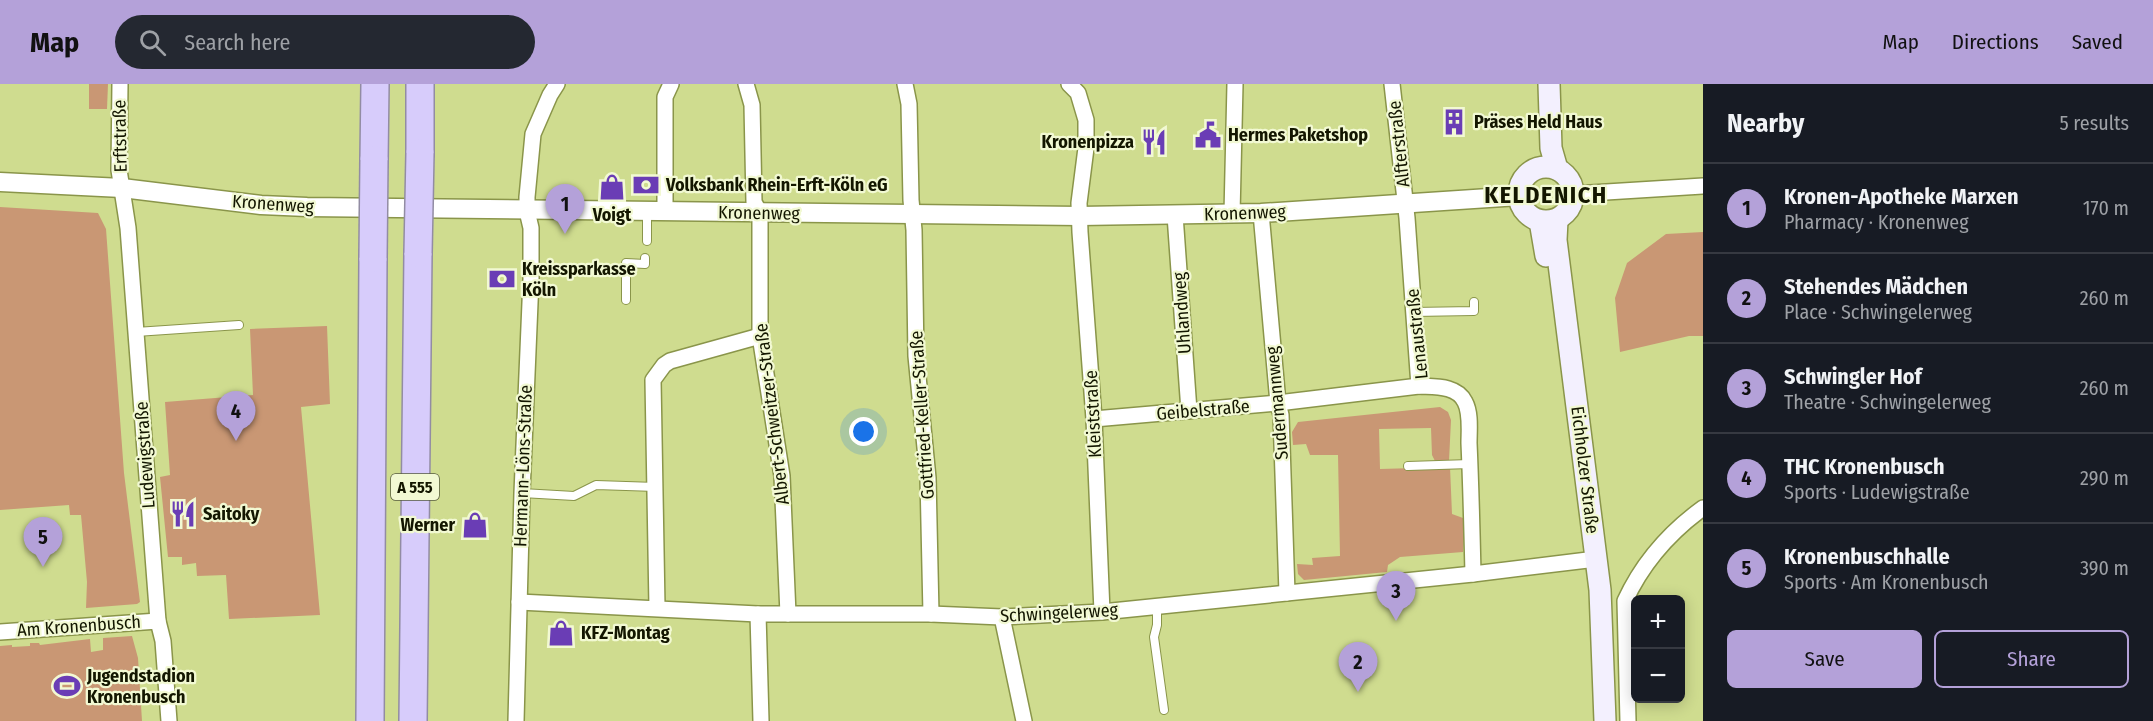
<!DOCTYPE html>
<html lang="en">
<head>
<meta charset="utf-8">
<style>
	:root { --surface:#171b24; --page:#242831; --text:#f1f3f6; --muted:#9ea1a6; --line:#363941; --accent:#b4a1d9 }
	body { margin:0; font-family:"Fira Sans Condensed",sans-serif; background:var(--page); color:var(--text) }
	.controls { position:absolute; right:18px; bottom:18px; display:grid; overflow:hidden; border-radius:9px; box-shadow:0 3px 15px #0003 }
	.controls button { width:54px; height:54px; display:grid; place-items:center; padding:0; border:0; border-bottom:2px solid var(--line); background:var(--surface); color:var(--text); font:30px sans-serif }
	.you { position:absolute; left:864px; top:348px; width:21px; height:21px; margin:-15px; border:4px solid #fff; border-radius:50%; background:#1a73e8; box-shadow:0 0 0 9px #1a73e833 }
	.badge { display:grid; place-items:center; width:39px; height:39px; border-radius:50%; background:var(--accent); color:#111; font-size:20px; font-weight:700 }
	.pin { position:absolute; translate:-50% -50px; filter:drop-shadow(0 2px 3px #0008) }
	.pin::after { content:''; position:absolute; top:32px; width:21px; height:18px; background:inherit; clip-path:polygon(0 0,100% 0,50% 100%) }
	.list { margin:0; padding:0; list-style:none }
	h2 { display:flex; justify-content:space-between; align-items:center; height:78px; margin:0; padding:0 24px; font-size:26px }
	h2 small { font-size:20px; font-weight:400; color:var(--muted) }
	.list li { display:grid; grid-template-columns:39px 1fr auto; gap:18px; align-items:center; box-sizing:border-box; height:90px; padding:0 24px; border-top:2px solid var(--line) }
	.list b { display:block; font-size:22px; white-space:nowrap }
	.list p { margin:0; font-size:20px; white-space:nowrap; color:var(--muted) }
	.list em { font-size:20px; font-style:normal; color:var(--muted) }
	.actions { display:flex; gap:12px; padding:18px 24px }
	.actions a { flex:1; padding:14px 0; border:2px solid var(--accent); border-radius:9px; text-align:center; font-size:21px; color:var(--accent) }
	.actions .main { background:var(--accent); color:#111 }
	.icon { flex:none; width:33px; height:33px; fill:none; stroke:currentColor; stroke-width:2; stroke-linecap:round; stroke-linejoin:round }
	.map { position:relative; flex:none; width:1703px; height:637px; overflow:hidden }
	header { display:flex; align-items:center; gap:36px; box-sizing:border-box; height:84px; padding:0 30px; background:var(--accent); color:#111 }
	header strong { font-size:28px }
	nav { display:flex; gap:33px; margin-inline-start:auto; font-size:21px }
	.search { width:420px; height:54px; background:var(--page); display:flex; align-items:center; gap:15px; box-sizing:border-box; padding:0 21px; border-radius:33px; color:var(--muted); font-size:22px }
	main { display:flex }
	aside { flex:1; background:var(--surface) }
	.map>svg:first-child { display:block }
	.green { fill:#c99774 }
	.lines { fill:none; stroke-linecap:round; stroke-linejoin:round }
	.service-casing { stroke:#8a954a; stroke-width:10 }
	.minor-casing { stroke:#8a954a; stroke-width:18 }
	.tertiary-casing { stroke:#8a954a; stroke-width:21 }
	.secondary-casing { stroke:#8a954a; stroke-width:24 }
	.motorway-casing { stroke:#928ca3; stroke-width:30 }
	.service { stroke:#fff; stroke-width:8 }
	.minor { stroke:#fff; stroke-width:15 }
	.tertiary { stroke:#fff; stroke-width:18 }
	.secondary { stroke:#f3f0fe; stroke-width:21 }
	.motorway { stroke:#d7ccfb; stroke-width:27 }
	.motorway-bridge-casing { stroke:#928ca3; stroke-width:30; stroke-linecap:butt }
	.motorway-bridge { stroke:#d7ccfb; stroke-width:27 }
	.labels { text-anchor:middle; dominant-baseline:central; stroke-width:4.5; stroke-linejoin:round; paint-order:stroke }
	.shield { fill:#f2f9d3; stroke:#565a3f; stroke-width:1.5 }
	.shield-label { font-size:16px; font-weight:bold; fill:#131600 }
	.poi-label { font-size:18px; font-weight:bold; fill:#131600; stroke:#f2f9d3; text-anchor:start }
	.street-label { font-size:18px; fill:#131600; stroke:#f2f9d3 }
	.district-label { font-size:24px; font-weight:bold; letter-spacing:1.5px; fill:#131600; stroke:#f2f9d3 }
</style>
</head>
<body>
<header>
<strong>Map</strong>
<div class="search"><svg class="icon" aria-label="search" viewBox="0 0 24 24"><circle cx="10" cy="10" r="6"/><path d="M15 15l6 6"/></svg>Search here</div>
<nav><a>Map</a><a>Directions</a><a>Saved</a></nav>
</header>
<main>
<div class="map">
<svg width="1703" height="637" viewBox="0 0 1703 637">
	<rect width="100%" height="100%" fill="#cfdc8f"/>
	<g class="green">
		<path d="M89,0H108L107,25H89Z"/>
		<path d="M0,123L98,129L106,145L124,389L140,518L137,520L86,524L87,498L81,431H70L69,421L0,426Z"/>
		<path d="M1703,148V252H1689L1620,268L1615,214L1627,179L1666,150Z"/>
		<path d="M327,242L330,320L301,323L320,531L229,535L226,491L197,492L196,479L182,481V473H168L160,393L170,391L165,318L253,311L250,245Z"/>
		<path d="M1440,323L1448,328L1451,336L1449,377H1435L1432,371L1431,344L1379,345L1380,385L1450,383L1452,430L1463,434L1465,439L1463,468L1400,473L1388,481L1387,488L1304,496L1298,490L1297,480L1313,481L1312,474L1340,472L1338,371H1310L1306,360L1293,361L1292,348L1298,338Z"/>
		<path d="M132,552L138,574L142,637H0V562L12,561V563L30,562V559H39L40,561L90,555L91,568L103,566V554Z"/>
	</g>
	<g class="lines">
		<g class="service-casing">
			<g id="service">
				<path d="M647,157V128"/>
				<path d="M626,216V179L645,180V174"/>
				<path d="M1413,228L1474,227V218"/>
				<path d="M136,248L239,241"/>
				<path d="M1408,382L1470,380"/>
				<path d="M522,409L574,412L596,401L656,403"/>
				<path d="M1157,522V541L1154,553L1164,626"/>
			</g>
		</g>
		<g class="minor-casing">
			<g id="minor">
				<path d="M120,0L119,86L128,144L158,537L163,557L169,637"/>
				<path d="M746,0L752,21L754,118L760,129V252L782,392L788,530"/>
				<path d="M905,0L909,20L911,116L914,146L916,272L928,394L931,530"/>
				<path d="M1069,0L1078,9L1086,36V64L1079,119L1080,148L1094,335L1102,528"/>
				<path d="M1392,0L1407,134L1419,302C1434,303 1457,301 1465,318C1471,329 1469,347 1469,359C1471,403 1472,447 1473,490"/>
				<path d="M1574,110L1703,102"/>
				<path d="M665,128V13L671,0"/>
				<path d="M1261,129L1278,319L1281,331L1287,509"/>
				<path d="M1232,130L1235,0"/>
				<path d="M1175,131L1189,327"/>
				<path d="M1094,335L1278,319L1419,302"/>
				<path d="M519,518L758,530H931L1002,533L1102,528L1473,490L1596,475"/>
				<path d="M657,523L653,296L664,281L670,277L760,252"/>
				<path d="M758,530L761,637"/>
				<path d="M1002,533L1024,637"/>
				<path d="M0,548L158,537"/>
				<path d="M516,637L522,409L531,195V144L527,127V113L533,50L550,11L557,0"/>
				<path d="M1628,637L1625,517C1642,480 1670,448 1703,424"/>
			</g>
		</g>
		<g class="tertiary-casing">
			<path id="tertiary" d="M0,98L122,104L261,121L307,123L1080,132L1261,129L1519,112"/>
		</g>
		<g class="secondary-casing">
			<g id="secondary">
				<path d="M1549,0L1551,64L1557,85"/>
				<circle cx="1546" cy="110" r="27"/>
				<path d="M1557,136L1556,156L1600,506L1605,637"/>
				<path d="M1540,137L1546,172"/>
			</g>
		</g>
		<g class="motorway-casing">
			<g id="motorway">
				<path d="M420,69V0"/>
				<path d="M374,76L375,0"/>
				<path d="M370,637L373,174"/>
				<path d="M413,637L418,169"/>
			</g>
		</g>
		<use href="#service" class="service"/>
		<use href="#minor" class="minor"/>
		<use href="#tertiary" class="tertiary"/>
		<use href="#secondary" class="secondary"/>
		<use href="#motorway" class="motorway"/>
		<g class="motorway-bridge-casing">
			<g id="motorway-bridge">
				<path d="M418,169L420,69"/>
				<path d="M373,174L374,76"/>
			</g>
		</g>
		<use href="#motorway-bridge" class="motorway-bridge"/>
	</g>
	<defs>
		<g id="building-bare" transform="scale(2.07)"><path d="M-4-6H4V6H1V3H-1V6H-4ZM-2.5-4.3h1.7v1.8h-1.7ZM.8-4.3h1.7v1.8H.8ZM-2.5-1h1.7V.8h-1.7ZM.8-1h1.7V.8H.8Z" fill="#6a3db5" stroke="#f2f9d3" stroke-width="2.5" paint-order="stroke"/></g>
		<g id="civic-bare" transform="scale(2.07)"><path d="M-.6-6.5H3V-4.5H.6V-3L4-1V1h2V6H-6V1h2V-1L-.6-3ZM-1.2 2.5V6h2.4V2.5Z" fill="#6a3db5" stroke="#f2f9d3" stroke-width="2.5" paint-order="stroke"/></g>
		<g id="restaurant-bare" transform="scale(2.07)"><path d="M-5-6h1v4h1v-4h1v4h1v-4h1v5L-1.5 .5V6h-2V.5L-5-1ZM5-6V6H3V1.5H1.5Q1.5-4 5-6Z" fill="#6a3db5" stroke="#f2f9d3" stroke-width="2.5" paint-order="stroke"/></g>
		<g id="bank-bare" transform="scale(2.07)"><path d="M-6-4H6V4H-6ZM0-2.3a2.3 2.3 0 1 0 0 4.6a2.3 2.3 0 1 0 0-4.6Z" fill="#6a3db5" stroke="#f2f9d3" stroke-width="2.5" paint-order="stroke"/></g>
		<g id="shop-bare" transform="scale(2.07)"><path d="M-5-2.5h2.3a2.7 3.5 0 0 1 5.4 0H5L5.5 6h-11ZM-1.5-2.5h3a1.5 2.3 0 0 0-3 0Z" fill="#6a3db5" stroke="#f2f9d3" stroke-width="2.5" paint-order="stroke"/></g>
		<g id="stadium-bare" transform="scale(2.07)"><path d="M0-5a6.5 5 0 1 0 0 10a6.5 5 0 1 0 0-10ZM-3.5-1.8h7v3.6h-7Z" fill="#6a3db5" stroke="#f2f9d3" stroke-width="2.5" paint-order="stroke"/></g>
	</defs>
	<g fill-rule="evenodd">
		<use href="#building-bare" x="1454" y="38"/>
		<use href="#civic-bare" x="1208" y="51"/>
		<use href="#restaurant-bare" x="1154" y="58"/>
		<use href="#bank-bare" x="646" y="101"/>
		<use href="#shop-bare" x="612" y="103"/>
		<use href="#bank-bare" x="502" y="195"/>
		<use href="#restaurant-bare" x="183" y="430"/>
		<use href="#shop-bare" x="475" y="441"/>
		<use href="#shop-bare" x="561" y="549"/>
		<use href="#stadium-bare" x="67" y="602"/>
	</g>
	<g class="labels">
		<rect class="shield" x="391" y="390" width="48" height="26" rx="4.5"/>
		<g class="shield-label">
			<text x="415" y="403">A 555</text>
		</g>
		<g class="poi-label">
			<text x="1474" y="38">Präses Held Haus</text>
			<text x="1228" y="51">Hermes Paketshop</text>
			<text x="1134" y="58" text-anchor="end">Kronenpizza</text>
			<text x="666" y="101">Volksbank Rhein-Erft-Köln eG</text>
			<text x="612" y="131" text-anchor="middle">Voigt</text>
			<text x="522" y="185">Kreissparkasse<tspan x="522" dy="21">Köln</tspan></text>
			<text x="203" y="430">Saitoky</text>
			<text x="455" y="441" text-anchor="end">Werner</text>
			<text x="581" y="549">KFZ-Montag</text>
			<text x="87" y="592">Jugendstadion<tspan x="87" dy="21">Kronenbusch</tspan></text>
		</g>
		<g class="street-label">
			<text transform="translate(120 52) rotate(-91)">Erftstraße</text>
			<text transform="translate(1399 60) rotate(-96)">Alfterstraße</text>
			<text transform="translate(273 120) rotate(4)">Kronenweg</text>
			<text transform="translate(759 129) rotate(1)">Kronenweg</text>
			<text transform="translate(1245 129) rotate(-2)">Kronenweg</text>
			<text transform="translate(1182 229) rotate(-94)">Uhlandweg</text>
			<text transform="translate(1417 250) rotate(-96)">Lenaustraße</text>
			<text transform="translate(1277 319) rotate(-95)">Sudermannweg</text>
			<text transform="translate(1203 326) rotate(-5)">Geibelstraße</text>
			<text transform="translate(772 330) rotate(-97)">Albert-Schweitzer-Straße</text>
			<text transform="translate(1093 330) rotate(-93)">Kleiststraße</text>
			<text transform="translate(922 331) rotate(-94)">Gottfried-Keller-Straße</text>
			<text transform="translate(145 371) rotate(-94)">Ludewigstraße</text>
			<text transform="translate(523 382) rotate(-88)">Hermann-Löns-Straße</text>
			<text transform="translate(1585 386) rotate(83)">Eichholzer Straße</text>
			<text transform="translate(1059 529) rotate(-3)">Schwingelerweg</text>
			<text transform="translate(79 542) rotate(-4)">Am Kronenbusch</text>
		</g>
		<g class="district-label">
			<text x="1546" y="111">KELDENICH</text>
		</g>
	</g>
</svg>
<div class="controls">
<button>+</button>
<button>−</button>
</div>
<div class="you"></div>
<div class="pin badge" style="left:565px;top:150px">1</div>
<div class="pin badge" style="left:1358px;top:608px">2</div>
<div class="pin badge" style="left:1396px;top:537px">3</div>
<div class="pin badge" style="left:236px;top:357px">4</div>
<div class="pin badge" style="left:43px;top:483px">5</div>
</div>
<aside>
<h2>Nearby<small>5 results</small></h2>
<ul class="list">
<li><span class="badge">1</span><div><b>Kronen-Apotheke Marxen</b><p>Pharmacy · Kronenweg</p></div><em>170 m</em></li>
<li><span class="badge">2</span><div><b>Stehendes Mädchen</b><p>Place · Schwingelerweg</p></div><em>260 m</em></li>
<li><span class="badge">3</span><div><b>Schwingler Hof</b><p>Theatre · Schwingelerweg</p></div><em>260 m</em></li>
<li><span class="badge">4</span><div><b>THC Kronenbusch</b><p>Sports · Ludewigstraße</p></div><em>290 m</em></li>
<li><span class="badge">5</span><div><b>Kronenbuschhalle</b><p>Sports · Am Kronenbusch</p></div><em>390 m</em></li>
</ul>
<div class="actions"><a class="main">Save</a><a>Share</a></div>
</aside>
</main>
</body>
</html>
